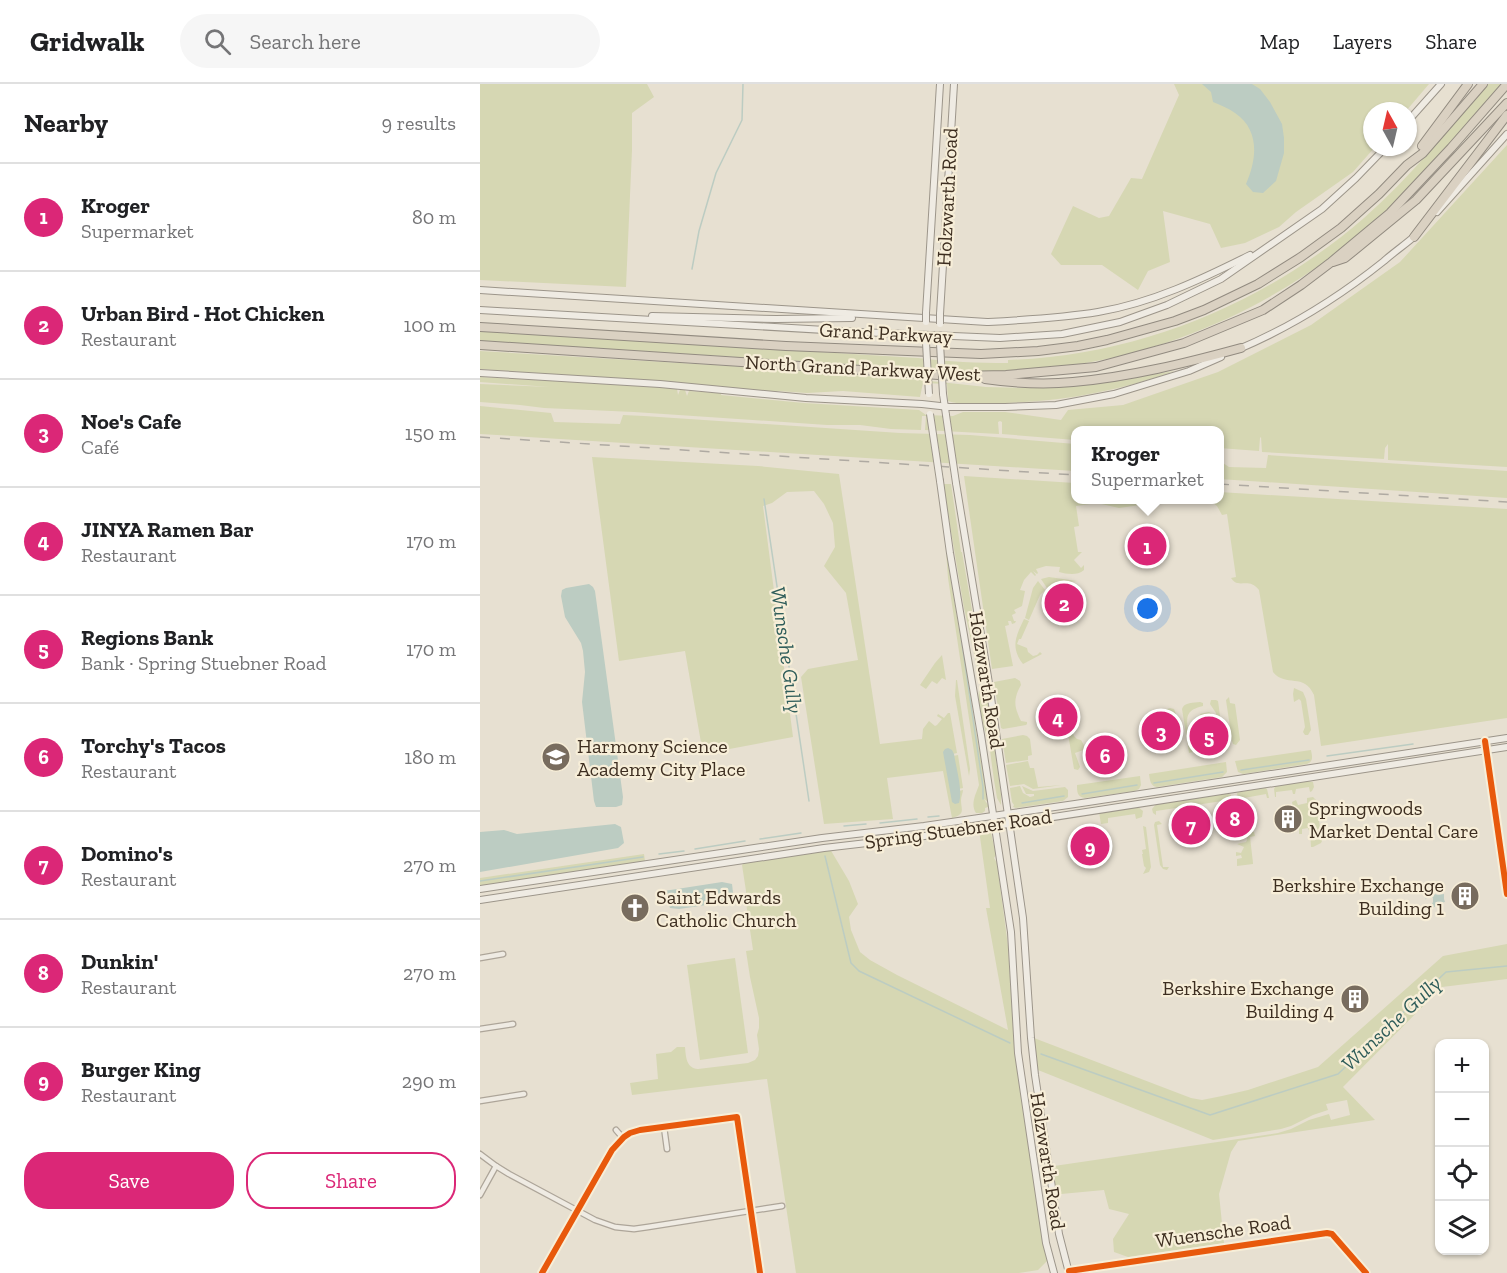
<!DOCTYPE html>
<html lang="en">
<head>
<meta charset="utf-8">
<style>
	:root { --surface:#fff; --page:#f6f6f6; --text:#202124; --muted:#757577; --line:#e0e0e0; --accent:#db2777 }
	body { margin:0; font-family:"Zilla Slab",serif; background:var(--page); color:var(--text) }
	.controls { position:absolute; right:18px; bottom:18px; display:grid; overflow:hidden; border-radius:12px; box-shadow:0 2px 4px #0004 }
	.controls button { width:54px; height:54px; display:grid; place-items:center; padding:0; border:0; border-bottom:2px solid var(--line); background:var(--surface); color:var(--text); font:30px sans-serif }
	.compass { position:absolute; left:883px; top:18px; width:54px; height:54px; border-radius:50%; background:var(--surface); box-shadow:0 2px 4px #0004; rotate:352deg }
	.you { position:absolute; left:668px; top:525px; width:21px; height:21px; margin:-15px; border:4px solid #fff; border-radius:50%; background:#1a73e8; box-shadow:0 0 0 9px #1a73e833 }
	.badge { display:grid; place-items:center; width:39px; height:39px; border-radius:50%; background:var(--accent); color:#fff; font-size:20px; font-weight:700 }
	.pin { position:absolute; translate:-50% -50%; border:3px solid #fff; box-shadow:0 2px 6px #0006 }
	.popup { position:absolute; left:591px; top:342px; width:153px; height:78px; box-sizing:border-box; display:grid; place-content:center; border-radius:12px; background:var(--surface); filter:drop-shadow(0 2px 4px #0005); font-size:20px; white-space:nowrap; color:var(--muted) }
	.popup b { font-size:22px; color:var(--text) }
	.popup::after { content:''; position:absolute; left:50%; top:100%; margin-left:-12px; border:12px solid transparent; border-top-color:var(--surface) }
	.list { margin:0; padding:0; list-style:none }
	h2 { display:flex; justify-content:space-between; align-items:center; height:78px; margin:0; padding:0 24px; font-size:26px }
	h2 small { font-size:20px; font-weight:400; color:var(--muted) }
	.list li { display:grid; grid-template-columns:39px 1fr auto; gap:18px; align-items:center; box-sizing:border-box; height:108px; padding:0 24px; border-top:2px solid var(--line) }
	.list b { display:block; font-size:22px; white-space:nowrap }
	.list p { margin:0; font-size:20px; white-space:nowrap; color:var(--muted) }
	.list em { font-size:20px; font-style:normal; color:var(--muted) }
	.actions { display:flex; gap:12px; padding:18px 24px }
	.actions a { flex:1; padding:14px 0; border:2px solid var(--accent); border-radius:24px; text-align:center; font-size:21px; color:var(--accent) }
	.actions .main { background:var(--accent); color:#fff }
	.icon { flex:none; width:33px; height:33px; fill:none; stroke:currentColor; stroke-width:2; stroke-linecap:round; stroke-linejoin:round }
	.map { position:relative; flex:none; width:1027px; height:1189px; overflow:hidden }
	header { display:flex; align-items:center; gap:36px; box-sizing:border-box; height:84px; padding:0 30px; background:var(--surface); border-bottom:2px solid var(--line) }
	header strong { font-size:28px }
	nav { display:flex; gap:33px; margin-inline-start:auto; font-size:21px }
	.search { width:420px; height:54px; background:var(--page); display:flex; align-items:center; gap:15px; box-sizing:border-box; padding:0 21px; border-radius:33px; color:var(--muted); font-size:22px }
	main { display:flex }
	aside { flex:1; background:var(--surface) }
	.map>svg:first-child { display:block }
	.green { fill:#d6d7b3 }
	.water { fill:#bcccc2 }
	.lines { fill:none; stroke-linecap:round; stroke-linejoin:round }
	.stream { stroke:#bcccc2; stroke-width:1.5 }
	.minor-casing { stroke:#ada599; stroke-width:7 }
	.tertiary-casing { stroke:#ada599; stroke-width:8 }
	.secondary-casing { stroke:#9c958a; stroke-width:8 }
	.motorway-casing { stroke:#928b80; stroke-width:10 }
	.minor { stroke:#efebe3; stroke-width:4.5 }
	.tertiary { stroke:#efebe3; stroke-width:5 }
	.secondary { stroke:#efebe3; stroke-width:6 }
	.motorway { stroke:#dad1c2; stroke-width:8 }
	.rail { stroke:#afaaa2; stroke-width:1.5; stroke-dasharray:10 10; stroke-linecap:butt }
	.secondary-bridge-casing { stroke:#9c958a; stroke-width:8; stroke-linecap:butt }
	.secondary-bridge { stroke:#efebe3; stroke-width:6 }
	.cycleway-casing { stroke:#f7eed8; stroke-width:10 }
	.cycleway { stroke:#e8590c; stroke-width:6 }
	.labels { text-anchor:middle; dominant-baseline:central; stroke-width:4.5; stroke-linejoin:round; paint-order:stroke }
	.street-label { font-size:20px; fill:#3d2e20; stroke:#f7eed8 }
	.poi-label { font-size:20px; fill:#3d2e20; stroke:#f7eed8; text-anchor:start }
	.water-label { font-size:21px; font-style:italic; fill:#2f5d5a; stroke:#f7eed8 }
</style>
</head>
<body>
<header>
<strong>Gridwalk</strong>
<div class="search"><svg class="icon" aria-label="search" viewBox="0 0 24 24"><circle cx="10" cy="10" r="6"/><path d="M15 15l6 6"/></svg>Search here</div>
<nav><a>Map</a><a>Layers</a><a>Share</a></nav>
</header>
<main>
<aside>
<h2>Nearby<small>9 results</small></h2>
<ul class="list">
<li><span class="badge">1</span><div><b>Kroger</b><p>Supermarket</p></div><em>80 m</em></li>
<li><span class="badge">2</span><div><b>Urban Bird - Hot Chicken</b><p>Restaurant</p></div><em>100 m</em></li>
<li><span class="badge">3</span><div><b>Noe's Cafe</b><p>Café</p></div><em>150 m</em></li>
<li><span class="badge">4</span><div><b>JINYA Ramen Bar</b><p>Restaurant</p></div><em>170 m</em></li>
<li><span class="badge">5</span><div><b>Regions Bank</b><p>Bank · Spring Stuebner Road</p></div><em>170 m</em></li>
<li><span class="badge">6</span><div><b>Torchy's Tacos</b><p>Restaurant</p></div><em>180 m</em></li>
<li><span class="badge">7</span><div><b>Domino's</b><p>Restaurant</p></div><em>270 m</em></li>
<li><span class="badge">8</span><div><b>Dunkin'</b><p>Restaurant</p></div><em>270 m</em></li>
<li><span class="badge">9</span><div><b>Burger King</b><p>Restaurant</p></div><em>290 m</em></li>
</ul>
<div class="actions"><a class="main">Save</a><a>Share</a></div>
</aside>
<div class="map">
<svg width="1027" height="1189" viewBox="0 0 1027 1189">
	<rect width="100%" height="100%" fill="#e7e0d1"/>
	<g class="green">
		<path d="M0,0H167L174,13L152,29V66L146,203L0,196Z"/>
		<path d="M694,0H949L926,27H892V63H895L873,88L816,128L799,143L765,159L741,164L730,140L683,127L690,178L668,187L658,206L622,181H581L571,170L593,122L619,134L629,132L651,94L662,95L699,11Z"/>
		<path d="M1008,0H1021C983,43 947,89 905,128C821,207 714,261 600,280C566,285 531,287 496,288L0,257V247L438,274C469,278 497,279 528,279V276C659,272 786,219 884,134C930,94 968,45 1008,0Z"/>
		<path d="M1027,61V383L908,376V360L905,364L904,375L782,368L781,353L780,354L779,367L739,364V346H665L663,345V346H595V356L522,350V338L520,337L518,338L519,350L445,346L446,332H442L441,346L411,345L380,341H347L154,328L64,324L40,321L0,318V300L70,303L0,298V293L176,303L197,305L198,311L200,306H205L207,312L209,307L241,309V311L324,319L439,326L446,331L473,332L483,328H525L581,336L588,326L643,321L738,288L831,241L920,178Z"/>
		<path d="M0,267L332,287L333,288L441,296L506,303L544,304L586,303L695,287C633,309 570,320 505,319C493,319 479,321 468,317L467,300L443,299L440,313L363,307L327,309L298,307L297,308L185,298L0,285Z"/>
		<path d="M0,322L71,329L74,338L140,340L143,331L164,332L420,349L490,351L595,360V387L0,350Z"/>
		<path d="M739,368L743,370V379L749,383L786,384L788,371L1027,387V414L739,395Z"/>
		<path d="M112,373L278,382L359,390L400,660L442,655L443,645L449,637L455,642L457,641L462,635L457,632L458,630L464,634L468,629H470L477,669L473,670V672L478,671L483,704L478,705L479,707L483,706C483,709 481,712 481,716C481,726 486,730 472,734L463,687L407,694L413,735L344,740L321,593L328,585L378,576L366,509L344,482L355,463L353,439L344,420L334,407L307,408L292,419L283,422L313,653L223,670L205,567L139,577Z"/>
		<path d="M484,392L595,399V416H696L639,424L617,419L596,422L599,442L594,443L598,468H602L594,476L601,484L604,481V486C597,492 587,490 579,488L580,483L566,482L556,485L558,489L557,490L553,487L556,491L555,492L551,488L544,496L540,506L545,507L542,522L534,526L536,529L532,531L534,537H536L535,539L532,540L531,537H528L529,541L525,542L533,582L512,585Z"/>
		<path d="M463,400H471L481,468H482L501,578V585H498L496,579L484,524Z"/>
		<path d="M739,408L1027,425V634L841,662L834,611C824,588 806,604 793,588L779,506C768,492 759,506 751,494L756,493L747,430L742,431L737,422L729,416H739Z"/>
		<path d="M466,467L508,718L504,715L508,721V723L505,724V727L502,729H496C490,720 496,710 499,701L468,494Z"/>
		<path d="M569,493L597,497L575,500L567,504L561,495Z"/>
		<path d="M558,497L565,506L560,511L549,536L545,534L553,504Z"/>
		<path d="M544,535L549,537L541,555H539L537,560L547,564L548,568L553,572L557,571L560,568L562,570L543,580C530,563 536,552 544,535Z"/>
		<path d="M462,571L466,596L462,594L457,600L452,597L446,605L440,601L455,579Z"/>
		<path d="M535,594L540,597L541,601C533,615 534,623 541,637L547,638V640L546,641L523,645L521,644L514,598Z"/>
		<path d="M476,596H477L490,685L489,692L475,612Z"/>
		<path d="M501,600L504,603L507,611L521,710V721L517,714C514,698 512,682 510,666C507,648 493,616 501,600Z"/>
		<path d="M814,604L823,608L826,615L831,646L828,651H825L823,648L825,643L821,617L819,615L814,618L813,610Z"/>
		<path d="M749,613L750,619L755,620L760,656L756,661L753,660L752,657L746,616Z"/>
		<path d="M731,616H736L738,617L744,660L743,664L741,662L736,629L730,620Z"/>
		<path d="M720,618L723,619V622C707,626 706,631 708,646C709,654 710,658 714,664L713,668L709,669L702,625C704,618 714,619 720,618Z"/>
		<path d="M690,624L694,625L696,630L691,627L689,630L685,628L684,632L686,634L671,637L669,636L668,632L670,631Z"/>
		<path d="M729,628L732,630L734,640L721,644L720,630Z"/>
		<path d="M589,644V648L592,647L594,652L597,655L601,656L606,665L595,669L600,683L598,686L594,685L588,650L584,646Z"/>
		<path d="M543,651L547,652L550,655L552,671L548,672V676L526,679L522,655Z"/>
		<path d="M831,666C832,672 834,677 827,680L763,690L758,688L755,677Z"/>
		<path d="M548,677L550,684H554L558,703L582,701L553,705L544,700L530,702L526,681Z"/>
		<path d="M746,678L747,688L742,693L677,703C670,702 670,696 669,690Z"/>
		<path d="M660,692L661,701L659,705L655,707L605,714C597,713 597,708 597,701Z"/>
		<path d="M826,697L833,698L834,703L832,707L830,708L829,703L816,705L815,710H813L812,706L796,708V713H795L794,705L796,701Z"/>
		<path d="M540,702L543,709L550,713L554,712V710H546L542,702L553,707L585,703L588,706V713L583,717L536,724L533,723L534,721L532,718L530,705V704Z"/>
		<path d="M784,703L787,705L789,714H787L786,710L764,714V724L766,725L767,730H770V732L768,733L771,748H774L775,752L770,753L773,779V780L757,782V775L762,774L761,771L756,772V768L761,769L764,763L757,760L766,758L767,756L762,727L759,722L757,709L761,707Z"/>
		<path d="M747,709L751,711V720L749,716L676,727V731L673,729L672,725L677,719Z"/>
		<path d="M833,713L836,716L842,757L841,759L833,763H831L830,749L828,744L822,745V750H819V743H816L812,718L816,716L818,721L827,719V714Z"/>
		<path d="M658,723L663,727L662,733L656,735L655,730L628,734V739L621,740L619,728Z"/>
		<path d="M679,737L682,740L677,741L683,783H689L687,786L683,785L680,781L674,741L675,738Z"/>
		<path d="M663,742L666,743L671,783L669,788L663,790L666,784L664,782L662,770H663L662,766L666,765Z"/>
		<path d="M499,746L509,747L508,749H511L516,771L514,774L517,779L528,862L535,967L563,1158L567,1177L558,1186L539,1189H316L287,995L152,1011L150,999L178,995L176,970L191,968L197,963H205C206,973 206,984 218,985L268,979L275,976L278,972L279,965L277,951L279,944V934L270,893L266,867L273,866L266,819V807L262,781L265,778L350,765L369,797L378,820L369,833L371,846L380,868L390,876L417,891L528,946L506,824H510Z"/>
		<path d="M164,770L165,777L0,802V794Z"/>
		<path d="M1027,860V895L962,903L863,1003L895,1036L758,1057L751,1068L739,1110L744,1159L648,1173L634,1168L633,1155L649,1130L629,1125L624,1106L581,1110L575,1103L572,1084L574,1082L798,1049L811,1045L829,1036L849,1030L851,1036L870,1031L867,1016L846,1020L848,1026L833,1031L811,1042L801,1045L733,1056L558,986L554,954L711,1014L722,1016L742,1012L768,1006L838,983L963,872Z"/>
		<path d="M255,874L268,969L220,976L207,881Z"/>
	</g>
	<g class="water">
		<path d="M722,0H772L780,5L790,18L802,40L804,54V69L796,97L783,109L773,108L766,100C777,75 780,46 755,29C748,24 740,21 733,18L731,8Z"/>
		<path d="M109,500L113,503L115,507L143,713L142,721L136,723H116L114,717L102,618L105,588L103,567L101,559L85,533L81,512L82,506L86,504Z"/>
		<path d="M468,664L472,666L474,670C476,684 483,706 479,719L475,720L472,718L463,668L465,665Z"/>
		<path d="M135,740L141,743L144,759L138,764L0,788V748L24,746L37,750Z"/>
		<path d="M242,798L252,800L254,817L199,825L190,824L184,807Z"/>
		<path d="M951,809L958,811L964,810V815L965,818L960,819L953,824L949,823L947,820L951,822L953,818V814L950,811L948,812L945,816L947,811Z"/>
	</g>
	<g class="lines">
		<g class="stream">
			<path d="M212,185L219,147L236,89L262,36L263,0"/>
			<path d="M284,415L329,717"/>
			<path d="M480,546L503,703V715"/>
			<path d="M847,672L933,660"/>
			<path d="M761,686L829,676"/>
			<path d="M674,699L743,688"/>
			<path d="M602,710L657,701"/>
			<path d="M542,719L584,712"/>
			<path d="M448,733L459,732"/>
			<path d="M400,739L437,735"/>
			<path d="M364,742L386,740"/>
			<path d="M280,755L321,749"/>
			<path d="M215,765L265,757"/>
			<path d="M179,770L204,767"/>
			<path d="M345,772L371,879L379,887L530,959"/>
			<path d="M0,797L163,773"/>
			<path d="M561,970L730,1031L858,990L966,888L1027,882"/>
		</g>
		<g class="minor-casing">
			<g id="minor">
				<path d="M0,874L23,870"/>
				<path d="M0,945L33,940"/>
				<path d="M0,1017L44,1010"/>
				<path d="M184,1043L187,1065"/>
				<path d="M136,1046L143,1054"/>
				<path d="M0,1070L16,1082L29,1090L115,1136L135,1143L154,1145L168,1143L302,1122"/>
				<path d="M0,1111L16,1082"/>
				<path d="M589,1187L847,1149L852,1150L886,1189"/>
				<path d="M62,1189L132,1066L144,1053L150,1049L160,1046L257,1033L280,1189"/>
			</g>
		</g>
		<g class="tertiary-casing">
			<path id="tertiary" d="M1005,657L1027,810"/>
		</g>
		<g class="secondary-casing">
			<g id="secondary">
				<path d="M928,37L961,0"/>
				<path d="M957,128L1027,50"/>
				<path d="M0,206L507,238C544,236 582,234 618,228C672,219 722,195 770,171"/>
				<path d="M0,226L379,248L520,254L582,250L640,238L687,221L741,195L842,125L876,94L906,63"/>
				<path d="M446,229L460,0"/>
				<path d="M460,230L474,0"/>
				<path d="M172,232L296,235L372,234"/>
				<path d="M759,265C811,243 859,213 904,177C914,168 926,160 936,151"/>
				<path d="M0,289L180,300L326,314L442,320L469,323H525L576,321L634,310L709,287L741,273"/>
				<path d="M463,310L466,331"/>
				<path d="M460,397L470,469L501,651L531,848L538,969L566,1159L574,1189"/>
				<path d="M476,399L508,593L543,834L551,954L555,991L579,1150L589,1189"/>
				<path d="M0,805L342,754L444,742L595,720L1027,654"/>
				<path d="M0,816L344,764L430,754L509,743L1027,663"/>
			</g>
		</g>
		<g class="motorway-casing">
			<g id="motorway">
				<path d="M942,62L988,0"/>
				<path d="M934,153L1027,31"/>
				<path d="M853,178L865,174L936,116L1027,19"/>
				<path d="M0,243L306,262L501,270L558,267L598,262L627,256L695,237L724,226L778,200L821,173L861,144L899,110L927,81L943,69L1003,0"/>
				<path d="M0,261L474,292L526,291L616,283L704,259L783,226L821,201L850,179L910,129L971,64L1027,0"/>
				<path d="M505,295C533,299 564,301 593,298C650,293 706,279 761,264"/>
			</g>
		</g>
		<use href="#minor" class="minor"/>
		<use href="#tertiary" class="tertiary"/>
		<use href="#secondary" class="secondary"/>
		<use href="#motorway" class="motorway"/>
		<g class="rail">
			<path d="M0,353L595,391"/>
			<path d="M739,400L1027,418"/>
		</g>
		<g class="secondary-bridge-casing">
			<g id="secondary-bridge">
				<path d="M446,238V229"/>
				<path d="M460,240V230"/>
				<path d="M446,259L449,310"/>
				<path d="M460,260L463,310"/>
				<path d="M450,330L460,397"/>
				<path d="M466,331L476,399"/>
			</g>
		</g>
		<use href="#secondary-bridge" class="secondary-bridge"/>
		<g class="cycleway-casing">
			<g id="cycleway">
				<path d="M1005,657L1027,810"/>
				<path d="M589,1187L847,1149L852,1150L886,1189"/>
				<path d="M62,1189L132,1066L144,1053L150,1049L160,1046L257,1033L280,1189"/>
			</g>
		</g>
		<use href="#cycleway" class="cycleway"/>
	</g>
	<defs>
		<g id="school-disc" transform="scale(1.5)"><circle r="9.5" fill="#786c5e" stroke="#f7eed8"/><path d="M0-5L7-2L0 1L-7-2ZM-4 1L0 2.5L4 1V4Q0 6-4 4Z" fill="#fff"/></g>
		<g id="building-disc" transform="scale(1.5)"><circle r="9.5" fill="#786c5e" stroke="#f7eed8"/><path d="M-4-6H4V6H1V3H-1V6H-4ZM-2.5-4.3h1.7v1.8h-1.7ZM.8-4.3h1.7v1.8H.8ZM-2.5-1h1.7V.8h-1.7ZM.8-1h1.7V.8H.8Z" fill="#fff"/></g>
		<g id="church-disc" transform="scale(1.5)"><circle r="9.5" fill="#786c5e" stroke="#f7eed8"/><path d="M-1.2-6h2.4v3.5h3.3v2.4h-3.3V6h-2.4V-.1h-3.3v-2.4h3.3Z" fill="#fff"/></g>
	</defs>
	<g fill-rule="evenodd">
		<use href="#school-disc" x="76" y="673"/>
		<use href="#building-disc" x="808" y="735"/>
		<use href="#building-disc" x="985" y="812"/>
		<use href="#church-disc" x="155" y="824"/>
		<use href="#building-disc" x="875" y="915"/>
	</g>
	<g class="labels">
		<g class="street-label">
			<text transform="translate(467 113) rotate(-87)">Holzwarth Road</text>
			<text transform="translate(406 249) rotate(3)">Grand Parkway</text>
			<text transform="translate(383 284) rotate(3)">North Grand Parkway West</text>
			<text transform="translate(507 596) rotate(81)">Holzwarth Road</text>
			<text transform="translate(478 745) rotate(-8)">Spring Stuebner Road</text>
			<text transform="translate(568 1077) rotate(81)">Holzwarth Road</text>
			<text transform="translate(743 1147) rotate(-8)">Wuensche Road</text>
		</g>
		<g class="poi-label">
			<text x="97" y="662">Harmony Science<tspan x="97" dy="23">Academy City Place</tspan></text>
			<text x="829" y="724">Springwoods<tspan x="829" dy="23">Market Dental Care</tspan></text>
			<text x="964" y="801" text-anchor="end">Berkshire Exchange<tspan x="964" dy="23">Building 1</tspan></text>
			<text x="176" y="813">Saint Edwards<tspan x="176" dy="23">Catholic Church</tspan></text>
			<text x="854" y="904" text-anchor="end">Berkshire Exchange<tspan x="854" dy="23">Building 4</tspan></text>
		</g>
		<g class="water-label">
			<text transform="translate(307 566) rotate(82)">Wunsche Gully</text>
			<text transform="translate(911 939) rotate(-43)">Wunsche Gully</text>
		</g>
	</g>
</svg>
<div class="controls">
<button>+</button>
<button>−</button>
<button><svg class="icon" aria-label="locate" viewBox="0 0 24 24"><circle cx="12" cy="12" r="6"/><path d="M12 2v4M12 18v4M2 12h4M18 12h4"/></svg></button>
<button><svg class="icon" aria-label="layers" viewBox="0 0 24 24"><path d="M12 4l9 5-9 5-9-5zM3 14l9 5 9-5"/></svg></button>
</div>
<svg class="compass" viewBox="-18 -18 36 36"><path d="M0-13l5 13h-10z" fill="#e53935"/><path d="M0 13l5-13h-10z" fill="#757577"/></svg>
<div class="you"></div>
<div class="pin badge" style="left:667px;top:462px">1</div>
<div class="popup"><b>Kroger</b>Supermarket</div>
<div class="pin badge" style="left:584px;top:519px">2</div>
<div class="pin badge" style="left:681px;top:647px">3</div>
<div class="pin badge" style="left:578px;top:633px">4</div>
<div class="pin badge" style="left:729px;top:652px">5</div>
<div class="pin badge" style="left:625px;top:671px">6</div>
<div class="pin badge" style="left:711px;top:741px">7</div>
<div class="pin badge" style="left:755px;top:734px">8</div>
<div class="pin badge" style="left:610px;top:762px">9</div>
</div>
</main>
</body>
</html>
